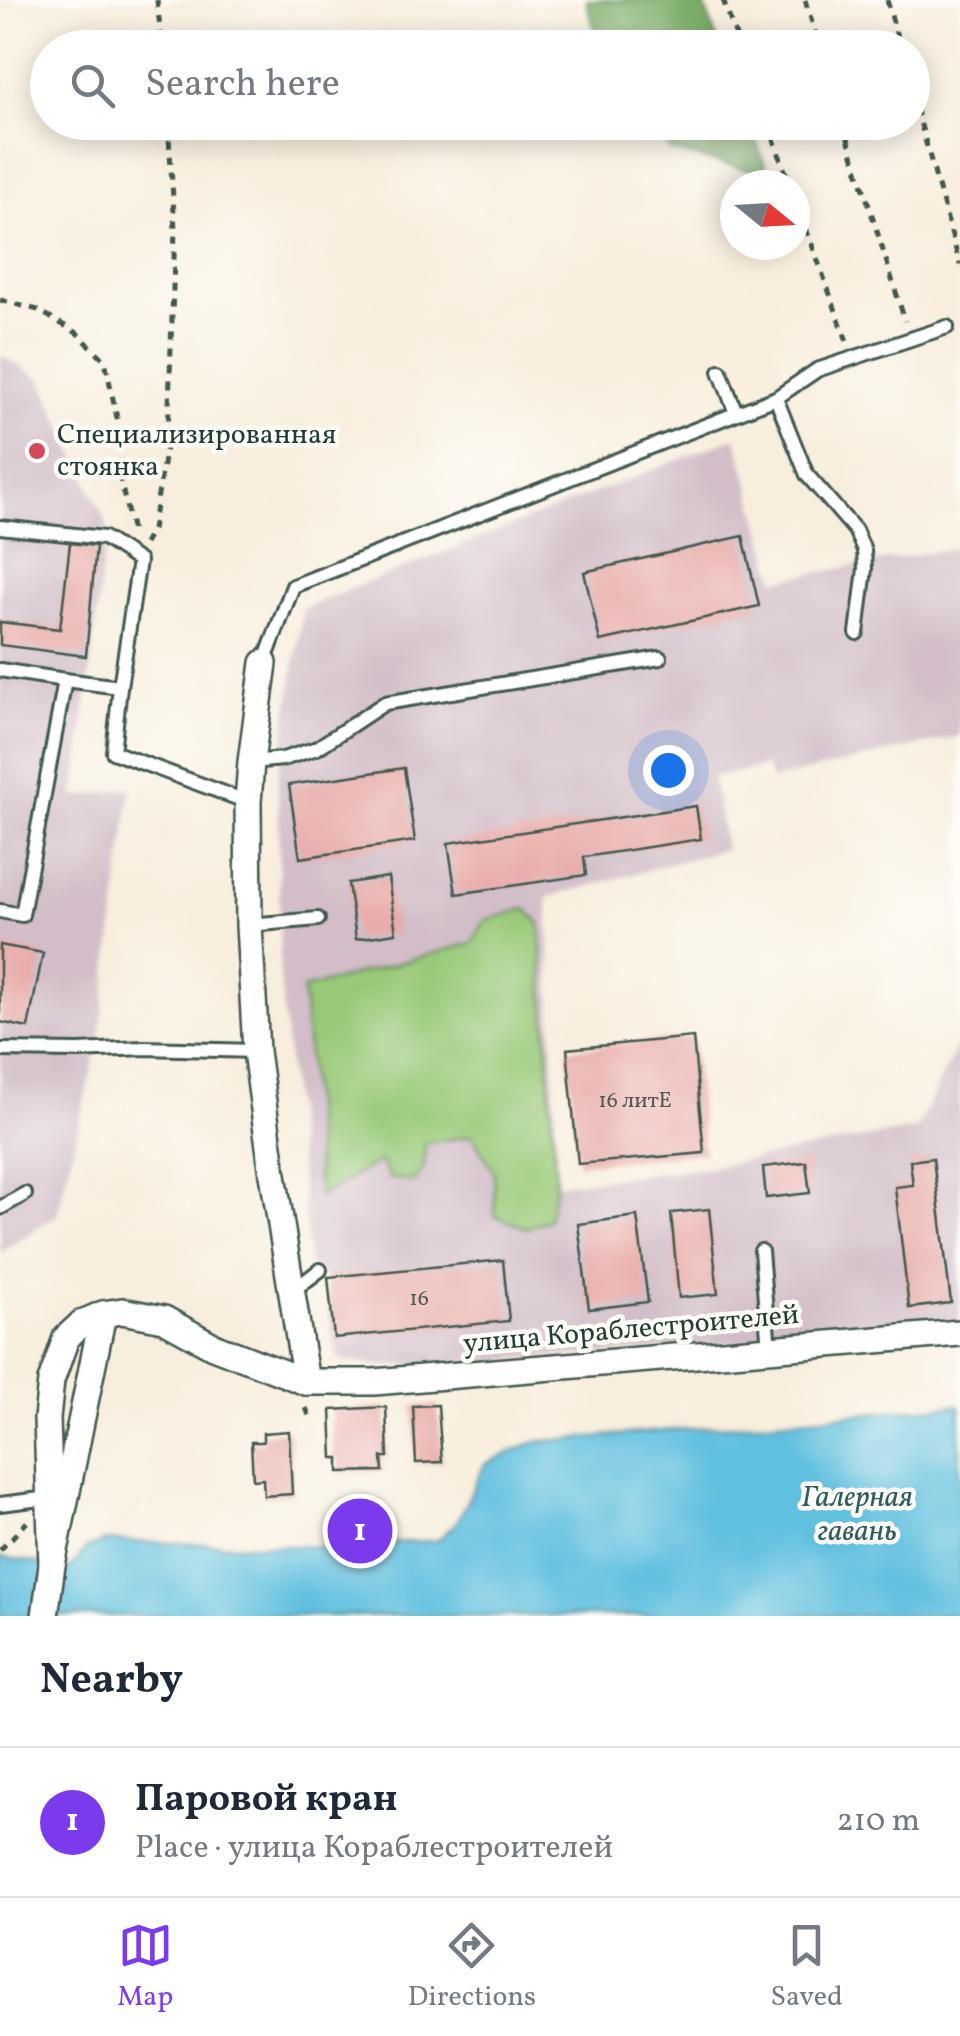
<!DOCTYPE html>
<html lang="en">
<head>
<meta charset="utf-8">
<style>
	:root { --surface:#fff; --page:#f2f2f3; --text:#1f2937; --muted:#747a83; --line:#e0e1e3; --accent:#7c3aed }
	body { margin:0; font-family:Vollkorn,serif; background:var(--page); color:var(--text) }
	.compass { position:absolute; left:720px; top:170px; width:90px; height:90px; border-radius:50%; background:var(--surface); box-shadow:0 5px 25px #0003; rotate:108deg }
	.you { position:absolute; left:668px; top:770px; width:35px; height:35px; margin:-25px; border:8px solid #fff; border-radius:50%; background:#1a73e8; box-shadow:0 0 0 15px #1a73e833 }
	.badge { display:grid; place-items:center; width:65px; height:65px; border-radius:50%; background:var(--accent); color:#fff; font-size:32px; font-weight:700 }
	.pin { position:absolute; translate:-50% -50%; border:5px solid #fff; box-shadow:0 2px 10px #0006 }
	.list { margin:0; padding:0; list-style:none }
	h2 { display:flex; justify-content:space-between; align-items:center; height:130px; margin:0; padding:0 40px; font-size:42px }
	h2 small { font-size:32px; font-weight:400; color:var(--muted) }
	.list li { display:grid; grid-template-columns:65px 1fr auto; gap:30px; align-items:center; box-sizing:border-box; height:150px; padding:0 40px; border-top:2px solid var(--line) }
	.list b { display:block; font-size:38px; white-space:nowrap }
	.list p { margin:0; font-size:32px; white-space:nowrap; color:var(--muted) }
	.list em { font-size:32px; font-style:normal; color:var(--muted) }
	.icon { flex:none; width:55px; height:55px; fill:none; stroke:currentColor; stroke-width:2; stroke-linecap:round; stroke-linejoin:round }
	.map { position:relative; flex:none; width:960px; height:1616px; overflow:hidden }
	.search { position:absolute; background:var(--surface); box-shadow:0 5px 25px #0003; left:30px; right:30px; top:30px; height:110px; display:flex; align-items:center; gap:25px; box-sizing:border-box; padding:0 35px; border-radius:55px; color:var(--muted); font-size:38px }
	.sheet { height:280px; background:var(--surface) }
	nav { display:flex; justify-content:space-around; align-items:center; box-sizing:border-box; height:140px; border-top:2px solid var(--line); background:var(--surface); font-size:28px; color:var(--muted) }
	nav a { display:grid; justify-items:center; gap:5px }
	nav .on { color:var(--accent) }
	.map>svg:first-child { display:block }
	.industrial { fill:#d2bdc8 }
	.green { fill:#99c978; stroke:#5c8356; stroke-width:2.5 }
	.forest { fill:#7aad68; stroke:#4c754e; stroke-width:2.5 }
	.water { fill:#61c0df; stroke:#407e8a; stroke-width:2.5 }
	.building { fill:#e8aca9 }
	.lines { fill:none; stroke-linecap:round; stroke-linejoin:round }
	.lane-casing { stroke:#40584d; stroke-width:18 }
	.street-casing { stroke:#40584d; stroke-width:30 }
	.path { stroke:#40584d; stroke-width:5; stroke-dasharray:8 8; stroke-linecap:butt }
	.lane { stroke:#fff; stroke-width:12 }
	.street { stroke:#fff; stroke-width:25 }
	.poi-dot { fill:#d1495b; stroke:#fdfcf7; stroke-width:4 }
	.labels { text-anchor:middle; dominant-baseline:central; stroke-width:9; stroke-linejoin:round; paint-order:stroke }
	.number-label { font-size:22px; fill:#515951 }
	.poi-label { font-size:28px; fill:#1f3d34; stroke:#fdfcf7; text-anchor:start }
	.street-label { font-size:28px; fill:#1f3d34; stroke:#fdfcf7 }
	.water-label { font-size:30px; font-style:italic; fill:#305e5f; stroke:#fdfcf7 }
</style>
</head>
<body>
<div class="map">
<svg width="960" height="1616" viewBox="0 0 960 1616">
	<rect width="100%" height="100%" fill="#fdfcf7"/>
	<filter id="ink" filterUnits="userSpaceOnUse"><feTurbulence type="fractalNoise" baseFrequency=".01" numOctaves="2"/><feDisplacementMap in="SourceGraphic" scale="20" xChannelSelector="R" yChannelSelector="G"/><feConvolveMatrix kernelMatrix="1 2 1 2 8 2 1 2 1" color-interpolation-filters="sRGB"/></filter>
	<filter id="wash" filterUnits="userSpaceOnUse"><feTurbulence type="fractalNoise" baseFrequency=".0048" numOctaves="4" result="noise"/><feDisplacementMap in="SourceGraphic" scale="40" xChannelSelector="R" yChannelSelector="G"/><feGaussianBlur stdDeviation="2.25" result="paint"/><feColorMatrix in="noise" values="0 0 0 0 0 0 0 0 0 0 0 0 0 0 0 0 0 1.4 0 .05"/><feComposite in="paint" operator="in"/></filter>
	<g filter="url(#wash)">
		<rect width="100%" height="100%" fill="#f8eedd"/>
		<g class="industrial">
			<path d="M0,355L40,378L107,524L75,797L131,788L100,1035L57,1215L0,1253Z"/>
			<path d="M736,437L776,580L960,547V736L771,780L766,766L713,777L725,849L548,897L557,1184L712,1167L917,1128L960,1039V1322L592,1355L380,1366L340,1360L332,1338L326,1279L309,1263L280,980L278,776L303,608Z"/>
		</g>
		<path class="green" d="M526,909L540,923L556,1184L548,1220L526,1228L495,1216L494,1172L472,1135L425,1144L424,1167L414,1182L390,1178L380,1161L319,1197L303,989L472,943L485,920Z"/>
		<g class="forest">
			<path d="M586,0H702L720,47H600Z"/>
			<path d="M651,123H749L769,175L671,151Z"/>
		</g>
		<path class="water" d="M960,1405V1616H0V1557L71,1568L86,1549L105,1541L322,1547L438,1540L457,1522L485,1464L534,1442Z"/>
		<g id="blocks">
			<g class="building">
				<path d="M743,536L759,606L600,641L584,572Z"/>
				<path d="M70,543L96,546L86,656L0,645V622L60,629Z"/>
				<path d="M404,768L415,841L300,858L289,785Z"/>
				<path d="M696,806L701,839L584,857L586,875L456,894L448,843Z"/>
				<path d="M388,877L396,933L356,939L348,883Z"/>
				<path d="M0,945L43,953L28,1028L0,1022Z"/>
				<path d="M693,1037L704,1153L578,1164L567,1049Z"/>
				<path d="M933,1158L951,1303L909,1308L895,1187L913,1185L910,1161Z"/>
				<path d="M806,1162L810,1193L766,1198L763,1167Z"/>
				<path d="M709,1209L718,1294L679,1298L671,1213Z"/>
				<path d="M637,1216L648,1302L589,1309L578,1224Z"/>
				<path d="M503,1260L509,1321L334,1338L328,1277Z"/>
				<path d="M438,1405L442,1462L416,1463L413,1406Z"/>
				<path d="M386,1407L388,1457H382L383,1471L339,1472V1458H333L331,1410Z"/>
				<path d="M289,1431L292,1494L264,1496L263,1479L253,1480L251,1442H263V1433Z"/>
				<path d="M372,1518L373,1543L348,1544L347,1519Z"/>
			</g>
		</g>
	</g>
	<g filter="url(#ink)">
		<use href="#blocks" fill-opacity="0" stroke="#40584d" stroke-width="2.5"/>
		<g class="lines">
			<g class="lane-casing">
				<g id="lane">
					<path d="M720,371L736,413"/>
					<path d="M776,398L807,475L855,530L864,550L865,569L857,633"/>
					<path d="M0,527L104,538L139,561L120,687L65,680L22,915L0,911"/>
					<path d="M264,663L293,586L776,398L817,370L947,327"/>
					<path d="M0,670L65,680"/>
					<path d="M120,687L113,752L248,802"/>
					<path d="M251,762L283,759L317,748L385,703L660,658"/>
					<path d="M249,925L318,919"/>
					<path d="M0,1050L79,1051L143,1048L256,1051"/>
					<path d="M0,1208L25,1194"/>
					<path d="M761,1251L769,1349"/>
					<path d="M290,1285L303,1283L320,1270"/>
					<path d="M0,1504L49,1498"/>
				</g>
			</g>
			<g class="street-casing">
				<g id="street">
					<path d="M264,663L251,762L248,802L249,925L256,1051L272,1168L306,1382"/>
					<path d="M52,1565L47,1419L51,1381L66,1338L82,1323L103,1314L122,1311L164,1319L213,1346L306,1382H374L960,1333"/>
					<path d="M45,1616L52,1565L103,1314"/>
				</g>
			</g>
			<g class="path">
				<path d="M157,0L162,48"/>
				<path d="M723,0L740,48"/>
				<path d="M805,0L820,48"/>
				<path d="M887,0L900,48"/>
				<path d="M912,93L960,265"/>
				<path d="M768,122L790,185"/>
				<path d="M843,122L905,321"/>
				<path d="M795,198L847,341"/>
				<path d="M0,300L38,310L77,333L105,360L121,438L120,479L133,536"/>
				<path d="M144,544L152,530L168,435L175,229L168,122"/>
				<path d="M306,1408L311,1420"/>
				<path d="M0,1550L27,1522"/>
			</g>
			<use href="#lane" class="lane"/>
			<use href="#street" class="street"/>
		</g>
	</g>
	<circle class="poi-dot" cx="37" cy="451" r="10"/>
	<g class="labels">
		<g class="number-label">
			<text x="635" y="1101">16 литЕ</text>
			<text x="419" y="1299">16</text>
		</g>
		<g class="poi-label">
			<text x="57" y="435">Специализированная<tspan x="57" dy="32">стоянка</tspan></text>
		</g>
		<g class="street-label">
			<text transform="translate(631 1330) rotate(-5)">улица Кораблестроителей</text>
		</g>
		<g class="water-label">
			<text x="857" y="1498">Галерная<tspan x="857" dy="34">гавань</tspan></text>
		</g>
	</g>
</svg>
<svg class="compass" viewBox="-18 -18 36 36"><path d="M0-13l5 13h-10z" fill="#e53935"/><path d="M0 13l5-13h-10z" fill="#747a83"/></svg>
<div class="you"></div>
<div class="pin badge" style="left:360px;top:1531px">1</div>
<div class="search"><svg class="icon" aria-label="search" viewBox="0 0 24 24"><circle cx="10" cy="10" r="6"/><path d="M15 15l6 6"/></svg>Search here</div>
</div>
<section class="sheet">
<h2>Nearby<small></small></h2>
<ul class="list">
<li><span class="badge">1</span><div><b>Паровой кран</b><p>Place · улица Кораблестроителей</p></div><em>210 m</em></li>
</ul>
</section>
<nav>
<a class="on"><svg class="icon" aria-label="map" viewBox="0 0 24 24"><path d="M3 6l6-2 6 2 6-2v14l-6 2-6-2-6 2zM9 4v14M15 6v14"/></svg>Map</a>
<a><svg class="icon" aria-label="directions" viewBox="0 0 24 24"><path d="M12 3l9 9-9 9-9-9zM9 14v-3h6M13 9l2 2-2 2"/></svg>Directions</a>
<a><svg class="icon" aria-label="saved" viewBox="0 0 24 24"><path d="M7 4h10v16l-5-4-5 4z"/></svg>Saved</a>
</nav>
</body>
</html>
